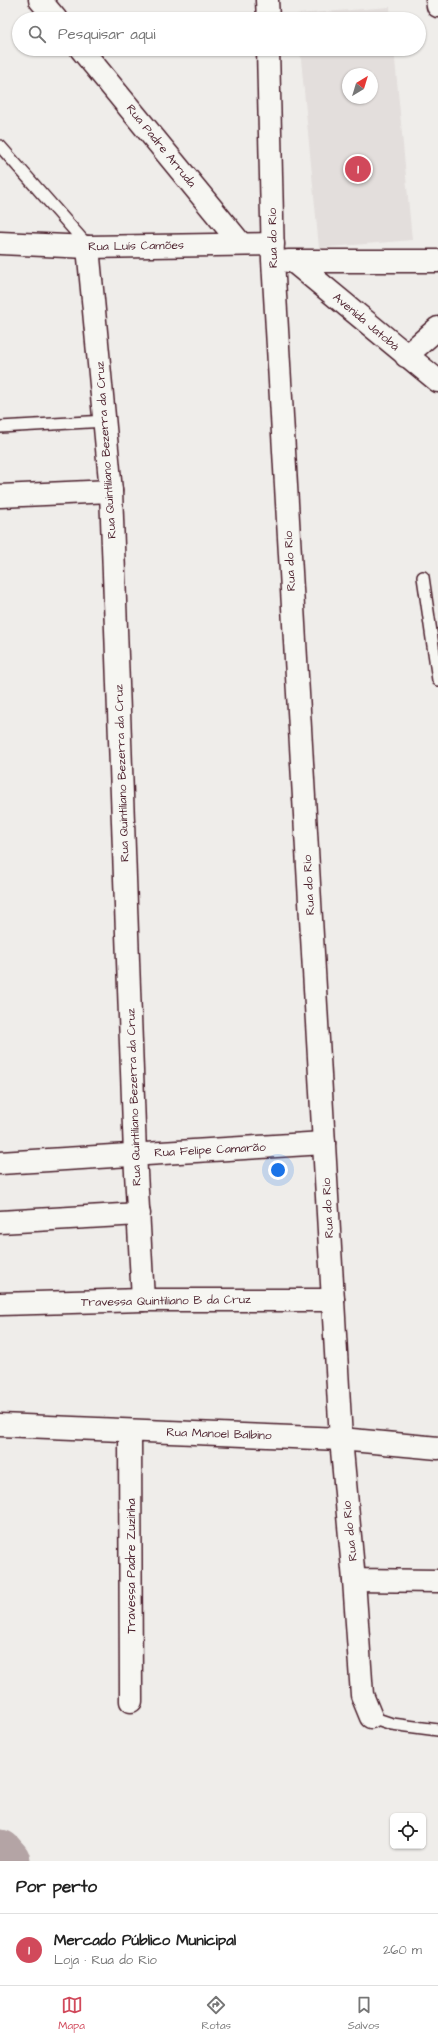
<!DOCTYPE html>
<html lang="pt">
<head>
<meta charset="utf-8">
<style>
	:root { --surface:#fff; --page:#f2f2f2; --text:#222; --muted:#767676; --line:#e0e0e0; --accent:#d1495b }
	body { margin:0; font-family:"Architects Daughter",sans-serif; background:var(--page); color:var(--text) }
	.controls { position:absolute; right:12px; bottom:12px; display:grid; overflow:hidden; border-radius:6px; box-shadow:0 1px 3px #0004 }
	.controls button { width:36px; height:36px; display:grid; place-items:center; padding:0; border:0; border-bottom:1px solid var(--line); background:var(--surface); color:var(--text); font:20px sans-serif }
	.compass { position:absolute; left:342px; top:68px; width:36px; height:36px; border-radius:50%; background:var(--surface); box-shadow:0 1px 3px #0004; rotate:38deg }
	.you { position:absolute; left:278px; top:1170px; width:14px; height:14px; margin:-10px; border:3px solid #fff; border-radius:50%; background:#1a73e8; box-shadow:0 0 0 6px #1a73e833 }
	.badge { display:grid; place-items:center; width:26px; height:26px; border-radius:50%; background:var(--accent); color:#fff; font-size:13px; font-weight:700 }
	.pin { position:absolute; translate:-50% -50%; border:2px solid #fff; box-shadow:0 1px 4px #0006 }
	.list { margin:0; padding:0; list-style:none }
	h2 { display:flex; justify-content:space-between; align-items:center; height:52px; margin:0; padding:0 16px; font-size:17px }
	h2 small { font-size:13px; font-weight:400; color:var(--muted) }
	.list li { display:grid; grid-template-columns:26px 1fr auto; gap:12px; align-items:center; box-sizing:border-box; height:72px; padding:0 16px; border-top:1px solid var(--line) }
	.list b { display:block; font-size:15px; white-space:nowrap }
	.list p { margin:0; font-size:13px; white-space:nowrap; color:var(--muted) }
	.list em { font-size:13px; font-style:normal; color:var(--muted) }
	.icon { flex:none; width:22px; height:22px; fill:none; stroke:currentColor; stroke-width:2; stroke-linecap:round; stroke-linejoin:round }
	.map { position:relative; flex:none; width:438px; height:1861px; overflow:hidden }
	.search { position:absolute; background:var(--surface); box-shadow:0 1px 3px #0004; left:12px; right:12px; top:12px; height:44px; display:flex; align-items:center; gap:10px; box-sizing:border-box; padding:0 14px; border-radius:22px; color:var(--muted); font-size:15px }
	.sheet { height:124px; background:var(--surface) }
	nav { display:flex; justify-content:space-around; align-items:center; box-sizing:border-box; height:56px; border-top:1px solid var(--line); background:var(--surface); font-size:11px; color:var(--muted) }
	nav a { display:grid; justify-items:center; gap:2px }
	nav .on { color:var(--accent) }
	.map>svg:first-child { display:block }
	.built { fill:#e3dedc; fill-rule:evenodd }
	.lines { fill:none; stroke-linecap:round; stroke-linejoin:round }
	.river { stroke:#b4a4a5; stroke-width:47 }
	.lane-casing { stroke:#4a1f2b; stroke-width:14 }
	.street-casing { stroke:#4a1f2b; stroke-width:25 }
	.secondary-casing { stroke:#4a1f2b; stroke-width:25 }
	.lane { stroke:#f6f6f2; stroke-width:11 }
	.street { stroke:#f6f6f2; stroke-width:22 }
	.secondary { stroke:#f6f6f2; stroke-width:22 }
	.labels { text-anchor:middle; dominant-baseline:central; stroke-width:4; stroke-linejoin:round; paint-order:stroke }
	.street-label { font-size:12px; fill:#4a1f2b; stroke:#f6f6f2 }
</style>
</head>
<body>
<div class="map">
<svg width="438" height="1861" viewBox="0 0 438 1861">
	<rect width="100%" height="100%" fill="#efedea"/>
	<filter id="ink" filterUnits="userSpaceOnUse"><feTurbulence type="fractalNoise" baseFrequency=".025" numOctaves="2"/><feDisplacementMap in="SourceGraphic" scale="8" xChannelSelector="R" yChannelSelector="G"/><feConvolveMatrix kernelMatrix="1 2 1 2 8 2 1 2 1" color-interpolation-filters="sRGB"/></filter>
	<g filter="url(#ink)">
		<g class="built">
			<path d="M390,7L391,19H297V14Z"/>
			<path d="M300,49H394L412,240L319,248ZM348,74H372V98H348Z"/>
		</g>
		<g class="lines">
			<path class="river" d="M0,1853L7,1861"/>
			<g class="lane-casing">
				<g id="lane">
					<path d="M0,146L88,246"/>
					<path d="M0,427L106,421"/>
					<path d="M423,577L438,680"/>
					<path d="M371,1717L392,1724L438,1730"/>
				</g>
			</g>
			<g class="street-casing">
				<g id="street">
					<path d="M40,0L56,19"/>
					<path d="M267,0L268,19"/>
					<path d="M81,49L241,244"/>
					<path d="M268,49L273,260L341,1439"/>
					<path d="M0,243L88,247L273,244"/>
					<path d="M88,247L111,491L135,1154L143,1300"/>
					<path d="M288,261H438"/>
					<path d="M294,262L438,381"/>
					<path d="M406,356L438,328"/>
					<path d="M0,496L111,491"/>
					<path d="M0,1163L324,1143"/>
					<path d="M0,1222L139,1214"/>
					<path d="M0,1304L143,1300H333"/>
					<path d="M130,1431L131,1701"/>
					<path d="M354,1580L362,1695L371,1717"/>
				</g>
			</g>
			<g class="secondary-casing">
				<g id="secondary">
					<path d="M437,0L438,6"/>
					<path d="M0,1425L341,1439L438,1448"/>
					<path d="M341,1439L354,1580L438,1581"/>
				</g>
			</g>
			<use href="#lane" class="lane"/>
			<use href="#street" class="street"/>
			<use href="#secondary" class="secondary"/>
		</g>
	</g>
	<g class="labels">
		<g class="street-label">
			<text transform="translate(161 146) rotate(51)">Rua Padre Arruda</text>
			<text transform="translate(273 238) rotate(-91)">Rua do Rio</text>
			<text transform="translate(136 246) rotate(-1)">Rua Luís Camões</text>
			<text transform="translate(366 322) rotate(40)">Avenida Jatobá</text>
			<text transform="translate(106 450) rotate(-94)">Rua Quintiliano Bezerra da Cruz</text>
			<text transform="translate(290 561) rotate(-93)">Rua do Rio</text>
			<text transform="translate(122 773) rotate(-92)">Rua Quintiliano Bezerra da Cruz</text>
			<text transform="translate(309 885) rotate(-93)">Rua do Rio</text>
			<text transform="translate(134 1097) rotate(-92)">Rua Quintiliano Bezerra da Cruz</text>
			<text transform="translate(210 1150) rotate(-3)">Rua Felipe Camarão</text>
			<text transform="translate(328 1208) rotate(-93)">Rua do Rio</text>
			<text transform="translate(166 1301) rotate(-1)">Travessa Quintiliano B da Cruz</text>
			<text transform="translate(219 1434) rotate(2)">Rua Manoel Balbino</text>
			<text transform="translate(350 1531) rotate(-96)">Rua do Rio</text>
			<text transform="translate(131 1566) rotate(-90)">Travessa Padre Zuzinha</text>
		</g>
	</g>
</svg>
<div class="controls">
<button><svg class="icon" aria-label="locate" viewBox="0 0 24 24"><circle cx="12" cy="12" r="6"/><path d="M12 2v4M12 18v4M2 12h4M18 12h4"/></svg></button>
</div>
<svg class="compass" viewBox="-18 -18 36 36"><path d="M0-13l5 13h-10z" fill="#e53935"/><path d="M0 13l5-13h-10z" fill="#767676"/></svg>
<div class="you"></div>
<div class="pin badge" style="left:358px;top:169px">1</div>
<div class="search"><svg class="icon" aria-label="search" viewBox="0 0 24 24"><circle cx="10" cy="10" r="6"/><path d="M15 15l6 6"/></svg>Pesquisar aqui</div>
</div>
<section class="sheet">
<h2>Por perto<small></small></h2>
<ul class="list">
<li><span class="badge">1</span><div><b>Mercado Público Municipal</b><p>Loja · Rua do Rio</p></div><em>260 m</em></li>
</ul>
</section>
<nav>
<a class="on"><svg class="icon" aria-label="map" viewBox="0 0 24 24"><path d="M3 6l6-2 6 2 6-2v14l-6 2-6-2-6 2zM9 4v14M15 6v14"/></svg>Mapa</a>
<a><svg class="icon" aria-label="directions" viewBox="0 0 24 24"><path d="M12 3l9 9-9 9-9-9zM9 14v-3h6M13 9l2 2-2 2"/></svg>Rotas</a>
<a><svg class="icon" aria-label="saved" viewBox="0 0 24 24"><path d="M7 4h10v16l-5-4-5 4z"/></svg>Salvos</a>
</nav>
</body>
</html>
